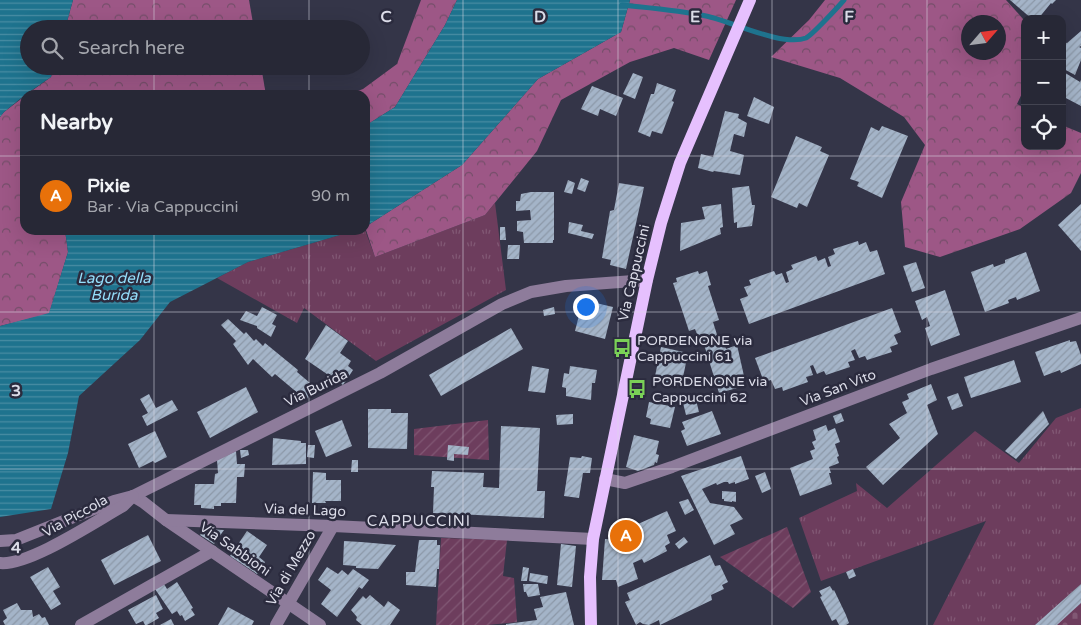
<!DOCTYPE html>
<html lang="en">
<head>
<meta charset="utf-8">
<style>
	:root { --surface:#272836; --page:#333442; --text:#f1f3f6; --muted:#a4a6ad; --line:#434451; --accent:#7ad157 }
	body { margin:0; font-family:"Varela Round",sans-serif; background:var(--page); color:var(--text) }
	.controls { position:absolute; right:15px; top:15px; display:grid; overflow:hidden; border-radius:10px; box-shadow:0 5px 20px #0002 }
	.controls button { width:45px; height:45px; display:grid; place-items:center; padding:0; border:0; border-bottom:1px solid var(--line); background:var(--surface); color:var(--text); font:25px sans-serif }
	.compass { position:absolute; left:961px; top:15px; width:45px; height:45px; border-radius:50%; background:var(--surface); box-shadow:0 5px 20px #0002; rotate:62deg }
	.you { position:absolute; left:585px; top:306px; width:18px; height:18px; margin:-12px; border:4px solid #fff; border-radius:50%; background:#1a73e8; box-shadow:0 0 0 8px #1a73e833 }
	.badge { display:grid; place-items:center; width:32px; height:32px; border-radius:50%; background:var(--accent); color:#fff; font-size:16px; font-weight:700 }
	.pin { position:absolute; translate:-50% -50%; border:2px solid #fff; box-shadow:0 1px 5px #0006 }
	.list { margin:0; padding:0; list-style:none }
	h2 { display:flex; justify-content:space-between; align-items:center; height:65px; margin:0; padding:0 20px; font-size:21px }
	h2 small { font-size:16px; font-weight:400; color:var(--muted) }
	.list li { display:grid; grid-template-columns:32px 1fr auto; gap:15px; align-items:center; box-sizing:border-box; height:80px; padding:0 20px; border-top:1px solid var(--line) }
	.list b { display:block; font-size:19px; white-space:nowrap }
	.list p { margin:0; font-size:16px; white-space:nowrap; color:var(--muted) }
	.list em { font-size:16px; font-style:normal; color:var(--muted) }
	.icon { flex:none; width:28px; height:28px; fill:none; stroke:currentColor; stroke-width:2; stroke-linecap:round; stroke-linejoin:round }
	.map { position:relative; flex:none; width:1081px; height:625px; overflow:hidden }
	.search { position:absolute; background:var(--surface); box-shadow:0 5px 20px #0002; left:20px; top:20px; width:350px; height:55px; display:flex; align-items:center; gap:12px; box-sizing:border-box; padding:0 18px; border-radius:28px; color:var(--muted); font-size:19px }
	.panel { position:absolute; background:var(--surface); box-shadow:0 5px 20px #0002; left:20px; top:90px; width:350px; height:145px; border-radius:15px }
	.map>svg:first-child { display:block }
	.grass { fill:url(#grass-tufts) }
	.forest { fill:url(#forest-crowns); fill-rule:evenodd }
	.cemetery { fill:url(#cemetery-stones) }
	.garden { fill:url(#garden-furrows) }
	.water { fill:url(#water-rules) }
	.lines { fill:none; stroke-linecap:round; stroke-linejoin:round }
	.stream { stroke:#1e738e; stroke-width:5 }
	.building { fill:url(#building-hatch) }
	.minor { stroke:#8e7c9b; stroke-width:12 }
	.major { stroke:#e6c0fe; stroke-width:12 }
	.grid { fill:none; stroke:#dbdce8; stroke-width:1; stroke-opacity:0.55 }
	.labels { text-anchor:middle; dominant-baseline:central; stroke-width:5; stroke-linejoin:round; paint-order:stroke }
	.street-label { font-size:14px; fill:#dbdce8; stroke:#2b2b3e }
	.poi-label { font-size:14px; fill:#dbdce8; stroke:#2b2b3e; text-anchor:start }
	.water-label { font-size:15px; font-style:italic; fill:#95dffc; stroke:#2b2b3e }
	.neighbourhood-label { font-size:15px; letter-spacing:1px; fill:#dbdce8; stroke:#2b2b3e }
	.grid-label { font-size:16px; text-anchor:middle; font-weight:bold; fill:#dbdce8; stroke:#2b2b3e; stroke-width:5; stroke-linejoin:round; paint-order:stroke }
</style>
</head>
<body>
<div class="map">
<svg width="1081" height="625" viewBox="0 0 1081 625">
	<defs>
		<pattern id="grass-tufts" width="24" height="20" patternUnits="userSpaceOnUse" patternTransform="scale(1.25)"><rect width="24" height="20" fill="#6d3d5d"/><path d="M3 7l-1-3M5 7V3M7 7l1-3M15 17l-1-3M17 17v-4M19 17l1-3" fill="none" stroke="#815874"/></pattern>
		<pattern id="forest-crowns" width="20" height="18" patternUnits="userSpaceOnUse" patternTransform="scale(1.25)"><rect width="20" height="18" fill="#9d5786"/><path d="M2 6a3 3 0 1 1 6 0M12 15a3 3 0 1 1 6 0" fill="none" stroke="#744e69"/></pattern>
		<pattern id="cemetery-stones" width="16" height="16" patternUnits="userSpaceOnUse" patternTransform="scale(1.25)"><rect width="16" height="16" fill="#6d3d5d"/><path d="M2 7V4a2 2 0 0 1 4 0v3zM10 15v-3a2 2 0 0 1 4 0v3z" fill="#815874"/></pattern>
		<pattern id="garden-furrows" width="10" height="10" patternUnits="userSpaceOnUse" patternTransform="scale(1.25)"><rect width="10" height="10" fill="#6d3d5d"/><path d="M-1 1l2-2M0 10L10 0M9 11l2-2" fill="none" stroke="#815874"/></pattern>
		<pattern id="water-rules" width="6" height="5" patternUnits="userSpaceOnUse" patternTransform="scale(1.25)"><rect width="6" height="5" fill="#1e738e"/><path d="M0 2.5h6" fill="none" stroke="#498da3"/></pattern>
		<pattern id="building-hatch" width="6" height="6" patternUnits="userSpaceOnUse" patternTransform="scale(1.25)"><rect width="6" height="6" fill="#a4b4c8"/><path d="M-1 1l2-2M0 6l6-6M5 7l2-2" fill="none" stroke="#8c98a8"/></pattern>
	</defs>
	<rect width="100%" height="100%" fill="#343548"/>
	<g class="grass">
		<path d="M495,203L506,290L376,361L304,308L297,323L217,278L248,262L357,230H365L375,257L485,215Z"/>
		<path d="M1081,408V584L1035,625H933L986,521L821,581L799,518L857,491L856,483L887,508L975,431L1019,463L1056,418Z"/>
	</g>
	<g class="forest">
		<path d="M73,0H249L254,29H65Z"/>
		<path d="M421,0H457L445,25L395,107L365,126V95H347L363,89L397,64Z"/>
		<path d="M630,0H736L709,60L674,48L630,62L561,100L537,151L485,215L375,257L365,227L462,165L538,79L621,32Z"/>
		<path d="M825,0H1006L1025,21V87L1017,104L1025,108V146H1062V125L1081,133V173L1071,193L1020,229L940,257L905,247L901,202L925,145L904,117L840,78L771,57L809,20ZM968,22H998V52H968Z"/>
		<path d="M54,66H261L266,95H26L51,77Z"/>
		<path d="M25,96V230H65L68,252L49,314L0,326V117L4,112Z"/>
	</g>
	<path class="cemetery" d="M1081,584V625H1035Z"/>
	<g class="garden">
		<path d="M488,420L489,460L414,455V429Z"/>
		<path d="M787,527L811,592L793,608L720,557Z"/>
		<path d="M441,538L507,540L503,576L514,578L517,622L488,625H436Z"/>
	</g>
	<g class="water">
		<path d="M0,0H73L65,29H29V66H54L51,77L25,95L4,112L0,117Z"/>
		<path d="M457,0H630L621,32L538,79L462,165L365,227V126L395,107L445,25Z"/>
		<path d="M65,230H357L248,262L170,302L140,340L79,396L68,453L51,509L0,517V326L49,313L68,252Z"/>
	</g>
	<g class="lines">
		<path class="stream" d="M622,5C650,8 678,10 706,16C731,21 782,47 806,38C812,35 838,7 844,0"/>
	</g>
	<g class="building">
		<path d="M1010,0H1056L1052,4L1051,3L1038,19H1032Z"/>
		<path d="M1081,31V46L1079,47L1081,48V60L1075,75L1062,68V42L1067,43Z"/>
		<path d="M1062,71L1080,82L1081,80V106L1062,96Z"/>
		<path d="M633,73L643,77L635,99L623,94Z"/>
		<path d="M657,83L676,90L672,101L674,102L662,134L652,131L650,137L638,132L651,94H654Z"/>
		<path d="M592,86L623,98L616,116L600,109L598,116L581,109Z"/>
		<path d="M754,97L774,107L769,124L747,116Z"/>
		<path d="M725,111L739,114L738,118L747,123L744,137L734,134L730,151L744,155L740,175L714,171L713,172L698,168L701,154L713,157Z"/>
		<path d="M882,126L908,136L882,198L857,186L859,182L850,179L871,127L879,131Z"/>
		<path d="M796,136L822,147L820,151L829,155L807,207L799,203L797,208L771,197Z"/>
		<path d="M581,178L589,181L585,192L577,189Z"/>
		<path d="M568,180L575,183L572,194L564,192Z"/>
		<path d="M619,183L644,187L626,269L610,265L611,260L602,258L610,211L614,210Z"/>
		<path d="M749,186L752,205H755L752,226L737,228V222L734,223L732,188Z"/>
		<path d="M531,192H554V240H553V243H524L523,232L517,231V221L531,220L530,210L516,211V201H520L521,194Z"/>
		<path d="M721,204L723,227L720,228L721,234L680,251L681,223L705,219L702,207Z"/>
		<path d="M1081,204V251L1058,225Z"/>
		<path d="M569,222L583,225L581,231L594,234L592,239L568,233Z"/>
		<path d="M500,227H505L506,240H500Z"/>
		<path d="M858,241L859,245L866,242L870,252L877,250L885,274L749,324L740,299L748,296L744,287L751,285L749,280L774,271L776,275L782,273L786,283L789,282L786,272L793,269L791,265L816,256L818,261L825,258L828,267L831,266L828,257L835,254L833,249Z"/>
		<path d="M508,245H520L519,259H507Z"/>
		<path d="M1026,252L1040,291L1017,300L1016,297L1008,300L1009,303L985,312L971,272L993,264L994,267L1005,263V260Z"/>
		<path d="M916,262L925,288L912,292L903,266Z"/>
		<path d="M698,271L699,274L707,271L711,285L708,286L719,320L713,322L720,344L724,343L726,349L737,345L744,376L734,379L737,388L719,393L702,338L699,339L695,329L689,331L673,283L677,282L676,278Z"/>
		<path d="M945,290L960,335L931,346L925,328L930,326L927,317L922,320L915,301Z"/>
		<path d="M583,300L613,307L605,339L575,331Z"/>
		<path d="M262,307L277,315L272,324L276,326L271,337L257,328V326L240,320L246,311L257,316Z"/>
		<path d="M554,307L555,314L544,316L543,310Z"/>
		<path d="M892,308L901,332L894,335L898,344L890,347L892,352L867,360L865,356L859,358L855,349L851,351L855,360L848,362L850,367L826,375L824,371L817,374L813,365L810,366L813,375L806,377L808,382L783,391L782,387L775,389L771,380L764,382L755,358Z"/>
		<path d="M228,319L244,334L246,332L254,341L256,339L263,346L265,343L298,370L297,372L316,388L306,400L275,374L272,377L253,359L248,365L233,344L236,341L221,325Z"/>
		<path d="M326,325L348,341L340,353L351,361L348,366L353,370L343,385L305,359Z"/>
		<path d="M511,328L523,349L441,396L429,375Z"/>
		<path d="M1070,340V342L1076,341L1081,355V364L1061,373L1060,370L1044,376L1035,352Z"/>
		<path d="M661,347L688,353L681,387L654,381Z"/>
		<path d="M1014,360L1021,382L971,398L964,377Z"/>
		<path d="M532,366L549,369L545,393L528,391Z"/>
		<path d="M570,366L597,370L595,383H592L591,400L566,396V388L562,387L564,373L569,374Z"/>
		<path d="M931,384L937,400L927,405L938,434L883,485L866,467L900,438L889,424L907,413L902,402L909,399L907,394Z"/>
		<path d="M246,387L258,412L210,438L197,412Z"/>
		<path d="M958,393L963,406L952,410L947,397Z"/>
		<path d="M149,394L156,408L172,400L178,410L147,426L142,416L148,413L140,399Z"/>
		<path d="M696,400L699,412L686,415L683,403Z"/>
		<path d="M649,402L675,407L670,428L650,424L651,419L646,417Z"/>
		<path d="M368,409H391V413H408L407,449L368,448Z"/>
		<path d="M712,411L721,434L687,446L681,431L685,429L682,422Z"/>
		<path d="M1043,411L1049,424L1016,459L1005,451Z"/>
		<path d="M841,413L844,421L836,424L833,416Z"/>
		<path d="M573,414V424L557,425L556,415Z"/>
		<path d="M342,420L352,446L326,457L315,431Z"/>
		<path d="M826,425L828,431L835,428L840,442L835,444L839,456L837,457L839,463L829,467L831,473H829L832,484L800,496L790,468L813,459L810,451L815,449L812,442L816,440L813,430Z"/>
		<path d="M501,426L540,428L537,491H545L544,518L433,513L434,487H431L432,471L484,473L483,487L499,488Z"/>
		<path d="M155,431L167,457L155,463L153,461L139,468L128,444Z"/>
		<path d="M634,435L659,441L656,454L659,455L657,463L655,462L654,465L638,471L626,467Z"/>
		<path d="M273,438L301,441V443H306V464L272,465Z"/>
		<path d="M308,445H315L314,458L307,457Z"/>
		<path d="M448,445L469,447L468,455L454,454V461L447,460Z"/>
		<path d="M240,450H248L249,455L241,458Z"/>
		<path d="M236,451L237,464H245L244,477H237L236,503H221V506H214V509L201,508V505H194L195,484H214L215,474L218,473L217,460Z"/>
		<path d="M582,456L592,458L590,473H583L579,498L564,496L570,457L581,458Z"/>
		<path d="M741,456L749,479L735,484V482L729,484L728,482H724L717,485L716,483L702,489L710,503L734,507L743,519L730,525L735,534L714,545L681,476Z"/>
		<path d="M352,460H358V472H351Z"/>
		<path d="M313,472L326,473V480H341V501H325L326,503H312Z"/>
		<path d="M765,472L771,489L762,493L755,476Z"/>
		<path d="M722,491L736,492V502L732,501V502L724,501V499H722Z"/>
		<path d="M688,499L694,510L685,515L679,502Z"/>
		<path d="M667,511L676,531L667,535L670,543L665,546L667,551L644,563L642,559L633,563L638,579L618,587L616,580H602L605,539L628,541L629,528Z"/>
		<path d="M204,529L224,530L214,544L200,535Z"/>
		<path d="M247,531L267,545L259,557L265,562L257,574L230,556Z"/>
		<path d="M148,535L161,561L114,585L101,560Z"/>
		<path d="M684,537L688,542L679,549L675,544Z"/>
		<path d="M419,540H437V545H440L439,569H437L436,587L406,585V572H415Z"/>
		<path d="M344,541L361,542L396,545L378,569L356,568V566L343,565Z"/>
		<path d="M561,544L576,546L572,587L557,585Z"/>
		<path d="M710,555L715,566L720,565L728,582L722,585L724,589L711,595L712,600L660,625L659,620L649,625L643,624L640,622L636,625L625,602L630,600L627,593Z"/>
		<path d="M48,567L60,587L53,591L61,604L51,610L30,577Z"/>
		<path d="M327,567L338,574L342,570L348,575L353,569L369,580L362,589L359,587L337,617L321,604L331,590L318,580Z"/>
		<path d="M523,567L529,568L527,581H521Z"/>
		<path d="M853,569L856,576L849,579L846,572Z"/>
		<path d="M530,573L548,576L547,584L529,581Z"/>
		<path d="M177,582L193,608L191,609L195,615L185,621L182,615L180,616L177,611L172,614L155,589L164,584L167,589Z"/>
		<path d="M523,584H538L540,595L528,597L526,592H524Z"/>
		<path d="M1081,584V603L1057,625H1035Z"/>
		<path d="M830,586L833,591L834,590L846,615L849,623L846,625H839L836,619L832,621L820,597L822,596L819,591Z"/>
		<path d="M566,592L574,625H506V624L537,620L534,609L543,607L540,597Z"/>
		<path d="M156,595L163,609L156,613L159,618L147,625H145L143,621L136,624L128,610Z"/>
		<path d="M370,595L384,607L388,601L400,610L390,625H362L356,620L357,617L351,610L363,596L366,599Z"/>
		<path d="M17,603L21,610H32L33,617L39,614L42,618L45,617L49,625H5L3,621L7,618L3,610Z"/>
		<path d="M228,607L254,621L252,625H218Z"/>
		<path d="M171,619L174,625H160Z"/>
	</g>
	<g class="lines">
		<g class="minor">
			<path d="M605,479L625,483L672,467L931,369L1081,318"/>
			<path d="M133,496L143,502L166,520L320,625"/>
			<path d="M166,520L333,526L593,539"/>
			<path d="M0,541L16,540L114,501L133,496L380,373L502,304L531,292L566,286L647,280"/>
			<path d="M0,563C29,566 96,521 123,506L133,496"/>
			<path d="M81,625L212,551"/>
			<path d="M276,625L333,526"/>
		</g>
		<path class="major" d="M591,625L590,577L593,539L647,280L661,223L680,163L750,0"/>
	</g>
	<path class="grid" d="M154,0V29M309,0V29M463,0V625M618,0V625M772,0V625M927,0V625M154,66V95M309,66V95M0,156H25M365,156H1081M154,230V625M309,230V625M0,312H1081M0,469H1081"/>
	<defs>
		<g id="bus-bare" transform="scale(1.5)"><path d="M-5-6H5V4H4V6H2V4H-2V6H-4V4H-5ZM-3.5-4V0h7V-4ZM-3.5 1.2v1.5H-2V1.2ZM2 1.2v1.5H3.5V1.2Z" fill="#7ad157" stroke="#2b2b3e" stroke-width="2.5" paint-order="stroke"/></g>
	</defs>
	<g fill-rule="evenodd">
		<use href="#bus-bare" x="622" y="348"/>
		<use href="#bus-bare" x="637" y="389"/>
	</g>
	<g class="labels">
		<g class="street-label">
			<text transform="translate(634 273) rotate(-77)">Via Cappuccini</text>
			<text transform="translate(316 388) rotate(-26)">Via Burida</text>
			<text transform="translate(838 388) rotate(-21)">Via San Vito</text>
			<text transform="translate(305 510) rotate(2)">Via del Lago</text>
			<text transform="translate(75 516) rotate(-29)">Via Piccola</text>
			<text transform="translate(235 549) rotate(35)">Via Sabbioni</text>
			<text transform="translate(291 568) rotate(-60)">Via di Mezzo</text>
		</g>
		<g class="poi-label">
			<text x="637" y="340">PORDENONE via<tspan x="637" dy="16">Cappuccini 61</tspan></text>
			<text x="652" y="381">PORDENONE via<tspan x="652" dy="16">Cappuccini 62</tspan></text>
		</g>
		<g class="water-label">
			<text x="114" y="278">Lago della<tspan x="114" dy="17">Burida</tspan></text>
		</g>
		<g class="neighbourhood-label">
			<text x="419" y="521">CAPPUCCINI</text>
		</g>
	</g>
	<g class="grid-label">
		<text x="386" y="22">C</text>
		<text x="540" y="22">D</text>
		<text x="695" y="22">E</text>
		<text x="849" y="22">F</text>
		<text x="16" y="396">3</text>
		<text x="16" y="553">4</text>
	</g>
</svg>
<div class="controls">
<button>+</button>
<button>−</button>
<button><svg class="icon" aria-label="locate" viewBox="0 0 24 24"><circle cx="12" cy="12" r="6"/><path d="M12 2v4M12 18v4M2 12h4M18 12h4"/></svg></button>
</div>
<svg class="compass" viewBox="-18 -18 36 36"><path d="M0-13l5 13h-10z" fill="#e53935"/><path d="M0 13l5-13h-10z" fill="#a4a6ad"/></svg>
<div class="you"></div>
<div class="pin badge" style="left:626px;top:536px;background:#e8710a">A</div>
<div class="search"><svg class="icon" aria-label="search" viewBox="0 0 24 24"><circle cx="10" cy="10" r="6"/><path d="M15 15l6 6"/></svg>Search here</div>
<section class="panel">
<h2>Nearby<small></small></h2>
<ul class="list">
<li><span class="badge" style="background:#e8710a">A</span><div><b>Pixie</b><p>Bar · Via Cappuccini</p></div><em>90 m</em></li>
</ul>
</section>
</div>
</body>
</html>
